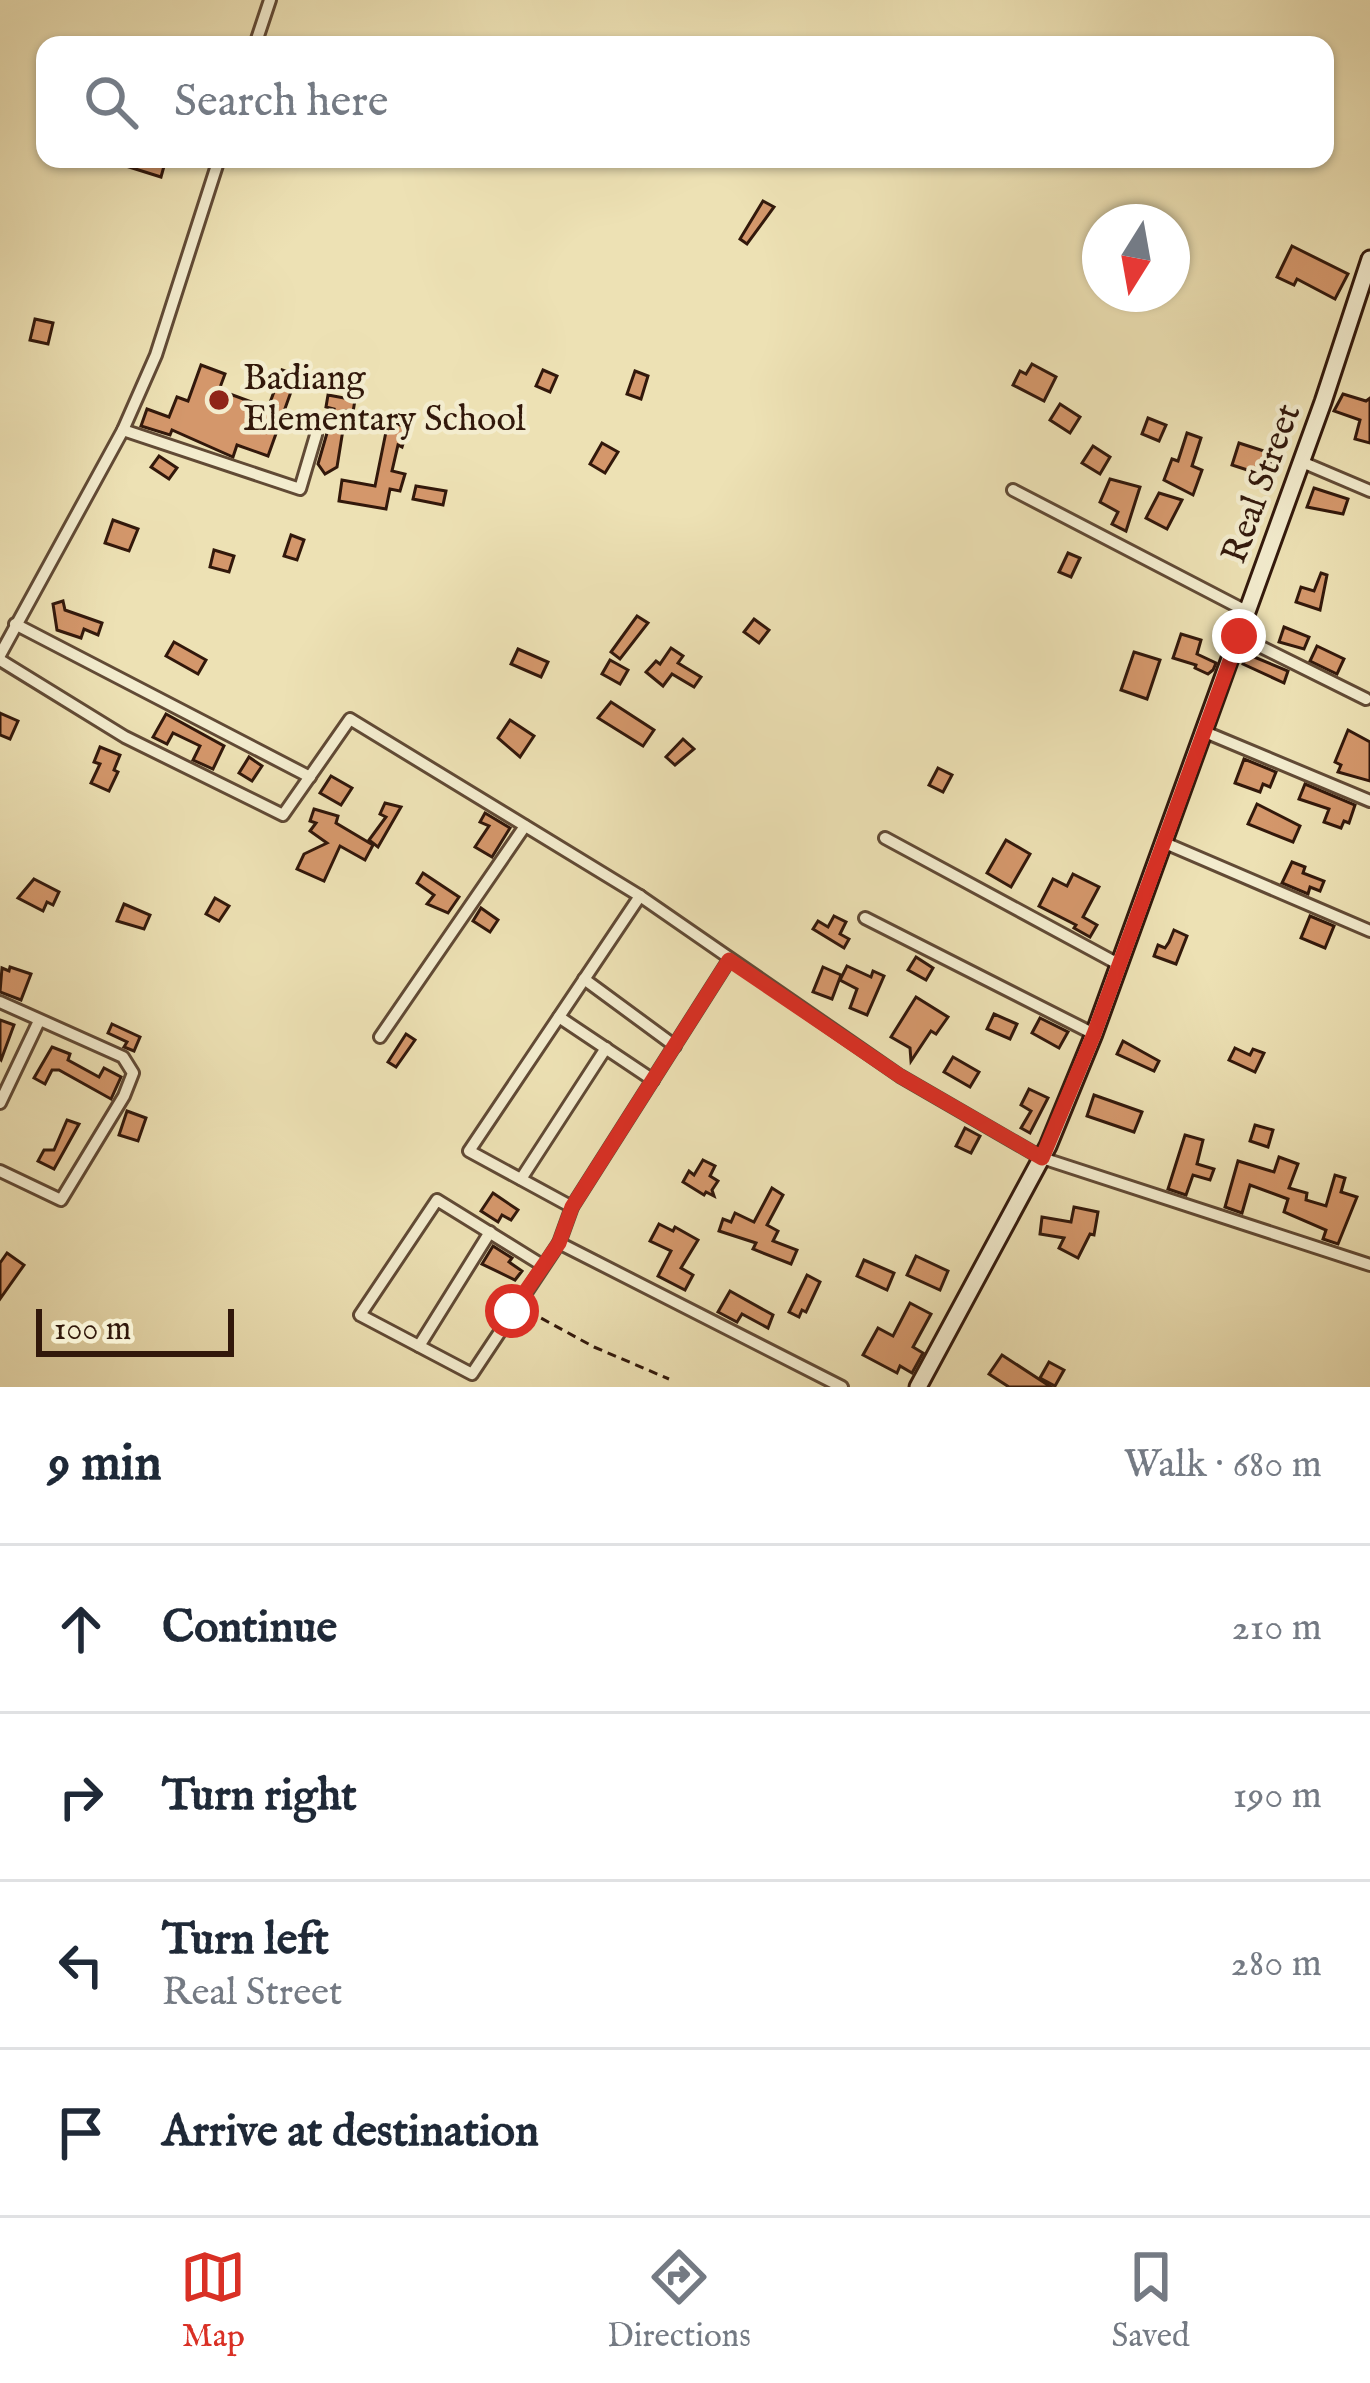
<!DOCTYPE html>
<html lang="en">
<head>
<meta charset="utf-8">
<style>
	:root { --surface:#fff; --page:#f6f6f7; --text:#1f2937; --muted:#747a83; --line:#e0e1e3; --accent:#d93025 }
	body { margin:0; font-family:"IM FELL English",serif; background:var(--page); color:var(--text) }
	.compass { position:absolute; left:1082px; top:204px; width:108px; height:108px; border-radius:50%; background:var(--surface); box-shadow:0 3px 9px #0004; rotate:191deg }
	.scale { position:absolute; left:36px; bottom:30px; width:198px; box-sizing:border-box; padding-left:12px; border:6px solid #32180b; border-top:0; font-size:33px; line-height:42px; white-space:nowrap; color:#32180b; -webkit-text-stroke:9px #f3ecce; paint-order:stroke }
	.stop { position:absolute; width:36px; height:36px; margin:-27px; border:9px solid #d93025; border-radius:50%; background:#fff }
	.stop.end { background:#d93025; border-color:#fff; box-shadow:0 3px 12px #0008 }
	.list { margin:0; padding:0; list-style:none }
	h2 { display:flex; justify-content:space-between; align-items:center; height:156px; margin:0; padding:0 48px; font-size:51px }
	h2 small { font-size:39px; font-weight:400; color:var(--muted) }
	.list li { display:grid; grid-template-columns:78px 1fr auto; gap:36px; align-items:center; box-sizing:border-box; height:168px; padding:0 48px; border-top:3px solid var(--line) }
	.list b { display:block; font-size:45px; white-space:nowrap }
	.list p { margin:0; font-size:39px; white-space:nowrap; color:var(--muted) }
	.list em { font-size:39px; font-style:normal; color:var(--muted) }
	.icon { flex:none; width:66px; height:66px; fill:none; stroke:currentColor; stroke-width:2; stroke-linecap:round; stroke-linejoin:round }
	.map { position:relative; flex:none; width:1370px; height:1387px; overflow:hidden }
	.search { position:absolute; background:var(--surface); box-shadow:0 3px 9px #0004; left:36px; right:36px; top:36px; height:132px; display:flex; align-items:center; gap:30px; box-sizing:border-box; padding:0 42px; border-radius:24px; color:var(--muted); font-size:45px }
	.sheet { height:828px; background:var(--surface) }
	nav { display:flex; justify-content:space-around; align-items:center; box-sizing:border-box; height:168px; border-top:3px solid var(--line); background:var(--surface); font-size:33px; color:var(--muted) }
	nav a { display:grid; justify-items:center; gap:6px }
	nav .on { color:var(--accent) }
	.map>svg:first-child { display:block }
	.building { fill:#d4976b; stroke:#32180b; stroke-width:3 }
	.lines { fill:none; stroke-linecap:round; stroke-linejoin:round }
	.minor-casing { stroke:#614a35; stroke-width:16 }
	.secondary-casing { stroke:#32180b; stroke-width:21 }
	.path { stroke:#32180b; stroke-width:3; stroke-dasharray:9 6; stroke-linecap:butt }
	.minor { stroke:#f3ecce; stroke-width:10 }
	.secondary { stroke:#f3ecce; stroke-width:15 }
	.route { stroke:#d93025; stroke-width:15 }
	.poi-dot { fill:#8f2418; stroke:#f3ecce; stroke-width:4.5 }
	.labels { text-anchor:middle; dominant-baseline:central; stroke-width:9; stroke-linejoin:round; paint-order:stroke }
	.poi-label { font-size:36px; fill:#32180b; stroke:#f3ecce; text-anchor:start }
	.street-label { font-size:36px; fill:#32180b; stroke:#f3ecce }
</style>
</head>
<body>
<div class="map">
<svg width="1370" height="1387" viewBox="0 0 1370 1387">
	<rect width="100%" height="100%" fill="#ede1b4"/>
	<filter id="stains"><feTurbulence type="fractalNoise" baseFrequency=".00167" numOctaves="4"/><feColorMatrix values="0 0 0 0 .2 0 0 0 0 .09 0 0 0 0 .02 0 0 0 .5 -.17"/></filter>
	<radialGradient id="worn" r=".72"><stop offset=".6" stop-color="#630" stop-opacity="0"/><stop offset="1" stop-color="#630" stop-opacity=".3"/></radialGradient>
	<g class="building">
		<path d="M132,159H166L161,177L129,167Z"/>
		<path d="M763,201L774,207L747,244L740,239Z"/>
		<path d="M1292,246L1348,274L1335,299L1297,279L1294,285L1277,277Z"/>
		<path d="M35,319L53,323L48,344L30,340Z"/>
		<path d="M1032,364L1056,377L1044,401L1013,385L1020,371L1026,374Z"/>
		<path d="M201,365L225,374L219,390L268,408L282,370L297,375L268,456L237,445L233,457L172,430L170,435L141,426L147,409L169,417L177,397L188,401Z"/>
		<path d="M543,370L557,376L550,392L536,386Z"/>
		<path d="M635,371L648,376L641,399L627,394Z"/>
		<path d="M1343,394L1366,401L1370,398V443L1355,439L1360,420L1334,411Z"/>
		<path d="M328,395L355,400L353,412L346,411L337,467L325,474L318,464L334,409L326,407Z"/>
		<path d="M1060,404L1080,417L1070,433L1050,420Z"/>
		<path d="M1148,418L1166,425L1159,441L1142,434Z"/>
		<path d="M388,422L408,427L402,447L398,445L392,471L405,474L400,491L390,489L386,509L339,501L342,480L375,486Z"/>
		<path d="M1187,433L1201,438L1192,466L1202,470L1193,495L1164,480L1172,459L1178,461Z"/>
		<path d="M602,443L618,452L605,473L590,464Z"/>
		<path d="M1239,443L1273,454L1266,476L1232,465Z"/>
		<path d="M1093,446L1110,457L1100,474L1082,463Z"/>
		<path d="M159,456L177,468L169,479L151,467Z"/>
		<path d="M1110,479L1140,487L1126,531L1112,524L1118,512L1100,502Z"/>
		<path d="M416,486L446,491L443,505L413,499Z"/>
		<path d="M1314,488L1348,499L1343,514L1307,507Z"/>
		<path d="M1159,493L1182,500L1167,529L1146,518Z"/>
		<path d="M113,520L138,529L129,551L105,543Z"/>
		<path d="M291,535L304,540L297,560L284,556Z"/>
		<path d="M214,550L234,556L229,572L210,567Z"/>
		<path d="M1068,553L1080,558L1071,577L1059,572Z"/>
		<path d="M1321,573L1327,575L1320,610L1296,602L1301,587L1314,591Z"/>
		<path d="M63,601L65,610L102,623L98,635L84,629L81,638L57,630L53,604Z"/>
		<path d="M637,616L648,623L620,659L611,652Z"/>
		<path d="M754,619L769,630L759,643L744,632Z"/>
		<path d="M1284,627L1309,637L1304,649L1279,642Z"/>
		<path d="M1181,634L1201,640L1197,654L1216,663L1213,670L1208,674L1195,668L1196,665L1173,658Z"/>
		<path d="M174,642L206,660L198,674L166,656Z"/>
		<path d="M1317,646L1344,659L1337,674L1310,661Z"/>
		<path d="M671,648L683,656L678,663L701,677L694,687L672,674L663,686L646,672L656,661L660,664Z"/>
		<path d="M518,649L548,662L541,677L511,664Z"/>
		<path d="M1134,652L1160,660L1147,699L1121,690Z"/>
		<path d="M1247,654L1288,671L1284,683L1243,664Z"/>
		<path d="M610,660L628,670L620,684L602,674Z"/>
		<path d="M611,702L654,730L643,746L598,718Z"/>
		<path d="M0,713L18,721L10,739L0,735Z"/>
		<path d="M166,714L224,746L213,769L193,760L200,746L196,744L173,733L167,744L153,737Z"/>
		<path d="M510,720L534,736L520,757L498,738Z"/>
		<path d="M1348,730L1370,742V781L1338,772L1341,765L1335,762Z"/>
		<path d="M683,739L694,749L675,765L666,757Z"/>
		<path d="M100,747L120,755L114,770L118,772L109,791L91,783L100,764L94,762Z"/>
		<path d="M249,757L262,766L252,781L239,773Z"/>
		<path d="M1244,759L1276,772L1270,787L1263,784L1260,792L1235,783Z"/>
		<path d="M938,768L952,775L943,792L929,785Z"/>
		<path d="M331,776L352,788L341,805L320,793Z"/>
		<path d="M1305,784L1355,805L1349,823L1344,821L1341,828L1324,822L1329,809L1299,799Z"/>
		<path d="M385,803L401,807L378,847L369,840L386,817L380,814Z"/>
		<path d="M1257,804L1300,826L1293,842L1248,824Z"/>
		<path d="M314,809L338,816L336,823L373,845L365,860L340,846L324,881L297,869L304,854L327,843L310,831L316,823L310,821Z"/>
		<path d="M485,813L510,828L492,857L475,847L489,826L480,822Z"/>
		<path d="M1006,840L1030,854L1011,887L987,873Z"/>
		<path d="M1292,862L1305,867L1303,873L1324,881L1320,891L1310,887L1308,894L1282,883Z"/>
		<path d="M423,873L459,897L448,913L427,904L434,895L417,883Z"/>
		<path d="M1073,874L1099,887L1083,917L1097,925L1090,937L1074,928L1076,925L1039,906L1053,879L1067,886Z"/>
		<path d="M34,879L59,892L53,905L47,902L43,911L18,898Z"/>
		<path d="M215,898L229,906L219,921L206,914Z"/>
		<path d="M124,904L150,915L144,929L117,921Z"/>
		<path d="M481,908L498,920L490,932L473,921Z"/>
		<path d="M834,916L846,922L840,934L849,939L844,948L813,929L818,921L828,927Z"/>
		<path d="M1310,916L1334,926L1325,948L1301,938Z"/>
		<path d="M1174,930L1187,936L1176,964L1154,956L1158,945L1165,948L1169,942Z"/>
		<path d="M916,957L933,968L926,980L908,970Z"/>
		<path d="M847,966L871,977L873,971L884,976L867,1015L850,1008L857,989L840,980Z"/>
		<path d="M10,967L31,974L21,1000L0,992L2,968L9,971Z"/>
		<path d="M823,967L841,975L832,999L813,992Z"/>
		<path d="M916,997L948,1017L936,1034L931,1031L911,1061L910,1048L891,1037Z"/>
		<path d="M994,1014L1017,1024L1010,1039L987,1029Z"/>
		<path d="M1040,1018L1068,1032L1059,1048L1032,1033Z"/>
		<path d="M0,1020L14,1025L1,1060L0,1059Z"/>
		<path d="M112,1024L140,1037L134,1051L124,1047L127,1042L108,1033Z"/>
		<path d="M406,1034L415,1040L396,1067L388,1062Z"/>
		<path d="M1123,1041L1159,1061L1154,1071L1117,1054Z"/>
		<path d="M52,1047L70,1054L68,1060L99,1077L104,1068L121,1077L111,1099L59,1070H52L45,1084L34,1078Z"/>
		<path d="M1235,1048L1250,1055L1253,1049L1264,1053L1255,1072L1229,1060Z"/>
		<path d="M953,1057L979,1072L970,1087L944,1072Z"/>
		<path d="M1029,1089L1048,1098L1030,1133L1021,1128L1031,1111L1021,1105Z"/>
		<path d="M1094,1095L1142,1112L1134,1132L1087,1116Z"/>
		<path d="M127,1111L146,1118L138,1141L119,1135Z"/>
		<path d="M67,1120L79,1124L54,1169L38,1161L44,1150H54Z"/>
		<path d="M1255,1125L1273,1130L1268,1147L1250,1141Z"/>
		<path d="M965,1128L980,1136L971,1153L956,1146Z"/>
		<path d="M1185,1135L1203,1140L1197,1164L1214,1169L1210,1180L1193,1175L1186,1195L1168,1189Z"/>
		<path d="M1279,1157L1298,1164L1289,1188L1307,1193L1306,1200L1326,1206L1335,1175L1345,1178L1341,1192L1357,1197L1338,1244L1323,1239L1326,1230L1284,1212L1288,1199L1250,1185L1242,1213L1225,1207L1238,1161L1274,1172Z"/>
		<path d="M703,1160L715,1166L710,1176L718,1181L712,1190L714,1196L706,1192L704,1195L683,1182L689,1171L694,1175Z"/>
		<path d="M772,1188L783,1195L767,1225L778,1231L773,1241L797,1250L791,1264L753,1249L756,1243L719,1231L723,1219L731,1222L735,1213L754,1222Z"/>
		<path d="M493,1193L518,1210L511,1220L502,1215L498,1222L481,1211Z"/>
		<path d="M1074,1207L1098,1212L1094,1235L1090,1234L1078,1258L1059,1248L1064,1238L1040,1234L1042,1217L1071,1222Z"/>
		<path d="M659,1224L673,1231L675,1227L698,1240L681,1268L693,1275L685,1290L658,1276L671,1251L650,1241Z"/>
		<path d="M493,1246L512,1258L509,1262L522,1271L515,1280L482,1264Z"/>
		<path d="M7,1253L24,1265L0,1299V1263Z"/>
		<path d="M916,1256L948,1271L940,1290L907,1275Z"/>
		<path d="M864,1260L894,1273L887,1290L857,1276Z"/>
		<path d="M807,1275L820,1282L806,1312L802,1310L799,1317L789,1312Z"/>
		<path d="M730,1291L773,1315L768,1328L742,1314L737,1322L718,1312Z"/>
		<path d="M910,1303L931,1314L913,1347L923,1353L912,1373L900,1366L897,1373L863,1355L878,1328L893,1336Z"/>
		<path d="M1002,1355L1051,1387H1009L989,1374Z"/>
		<path d="M1049,1362L1064,1370L1055,1386L1040,1378Z"/>
	</g>
	<g class="lines">
		<g class="minor-casing">
			<g id="minor">
				<path d="M255,45L270,0"/>
				<path d="M123,430L300,489L316,435"/>
				<path d="M1302,462L1370,491"/>
				<path d="M1013,490L1248,612"/>
				<path d="M15,624L310,777"/>
				<path d="M1239,636L1366,699"/>
				<path d="M0,655L123,430L156,355L219,159"/>
				<path d="M0,660L125,737L283,815L350,719L640,896L900,1076L1042,1158L1370,1265"/>
				<path d="M1205,732L1370,801"/>
				<path d="M885,838L1120,965"/>
				<path d="M1165,843L1370,931"/>
				<path d="M865,918L1094,1034"/>
				<path d="M584,979L675,1046"/>
				<path d="M0,1002L123,1057L133,1073L124,1096L61,1200L0,1171"/>
				<path d="M559,1017L653,1080"/>
				<path d="M380,1037L525,826"/>
				<path d="M0,1103L39,1021"/>
				<path d="M521,1179L606,1048"/>
				<path d="M572,1207L469,1151L640,896"/>
				<path d="M559,1243L572,1207L729,960"/>
				<path d="M542,1265L437,1200L360,1315L472,1374L559,1243L842,1387"/>
				<path d="M419,1346L490,1232"/>
			</g>
		</g>
		<g class="secondary-casing">
			<path id="secondary" d="M918,1387L1048,1146L1094,1034L1323,402L1370,259"/>
		</g>
		<path class="path" d="M528,1311L594,1347L669,1379"/>
		<use href="#minor" class="minor"/>
		<use href="#secondary" class="secondary"/>
	</g>
	<g class="lines">
		<path class="route" d="M512,1311L559,1243L572,1207L729,960L900,1076L1042,1158L1094,1034L1239,636"/>
	</g>
	<circle class="poi-dot" cx="219" cy="400" r="12"/>
	<g class="labels">
		<g class="poi-label">
			<text x="243" y="379">Badiang<tspan x="243" dy="41">Elementary School</tspan></text>
		</g>
		<g class="street-label">
			<text transform="translate(1262 484) rotate(-70)">Real Street</text>
		</g>
	</g>
	<rect width="100%" height="100%" filter="url(#stains)"/>
	<rect width="100%" height="100%" fill="url(#worn)"/>
</svg>
<svg class="compass" viewBox="-18 -18 36 36"><path d="M0-13l5 13h-10z" fill="#e53935"/><path d="M0 13l5-13h-10z" fill="#747a83"/></svg>
<div class="scale">100 m</div>
<div class="stop" style="left:512px;top:1311px"></div>
<div class="stop end" style="left:1239px;top:636px"></div>
<div class="search"><svg class="icon" aria-label="search" viewBox="0 0 24 24"><circle cx="10" cy="10" r="6"/><path d="M15 15l6 6"/></svg>Search here</div>
</div>
<section class="sheet">
<h2>9 min<small>Walk · 680 m</small></h2>
<ul class="list">
<li><svg class="icon" aria-label="ahead" viewBox="0 0 24 24"><path d="M12 20V5M6 11l6-6 6 6"/></svg><div><b>Continue</b></div><em>210 m</em></li>
<li><svg class="icon" aria-label="right" viewBox="0 0 24 24"><path d="M7 20v-9h11M14 6l5 5-5 5"/></svg><div><b>Turn right</b></div><em>190 m</em></li>
<li><svg class="icon" aria-label="left" viewBox="0 0 24 24"><path d="M17 20v-9H6M10 6l-5 5 5 5"/></svg><div><b>Turn left</b><p>Real Street</p></div><em>280 m</em></li>
<li><svg class="icon" aria-label="arrive" viewBox="0 0 24 24"><path d="M6 21V4h12l-3 4 3 4H6"/></svg><div><b>Arrive at destination</b></div></li>
</ul>
</section>
<nav>
<a class="on"><svg class="icon" aria-label="map" viewBox="0 0 24 24"><path d="M3 6l6-2 6 2 6-2v14l-6 2-6-2-6 2zM9 4v14M15 6v14"/></svg>Map</a>
<a><svg class="icon" aria-label="directions" viewBox="0 0 24 24"><path d="M12 3l9 9-9 9-9-9zM9 14v-3h6M13 9l2 2-2 2"/></svg>Directions</a>
<a><svg class="icon" aria-label="saved" viewBox="0 0 24 24"><path d="M7 4h10v16l-5-4-5 4z"/></svg>Saved</a>
</nav>
</body>
</html>
